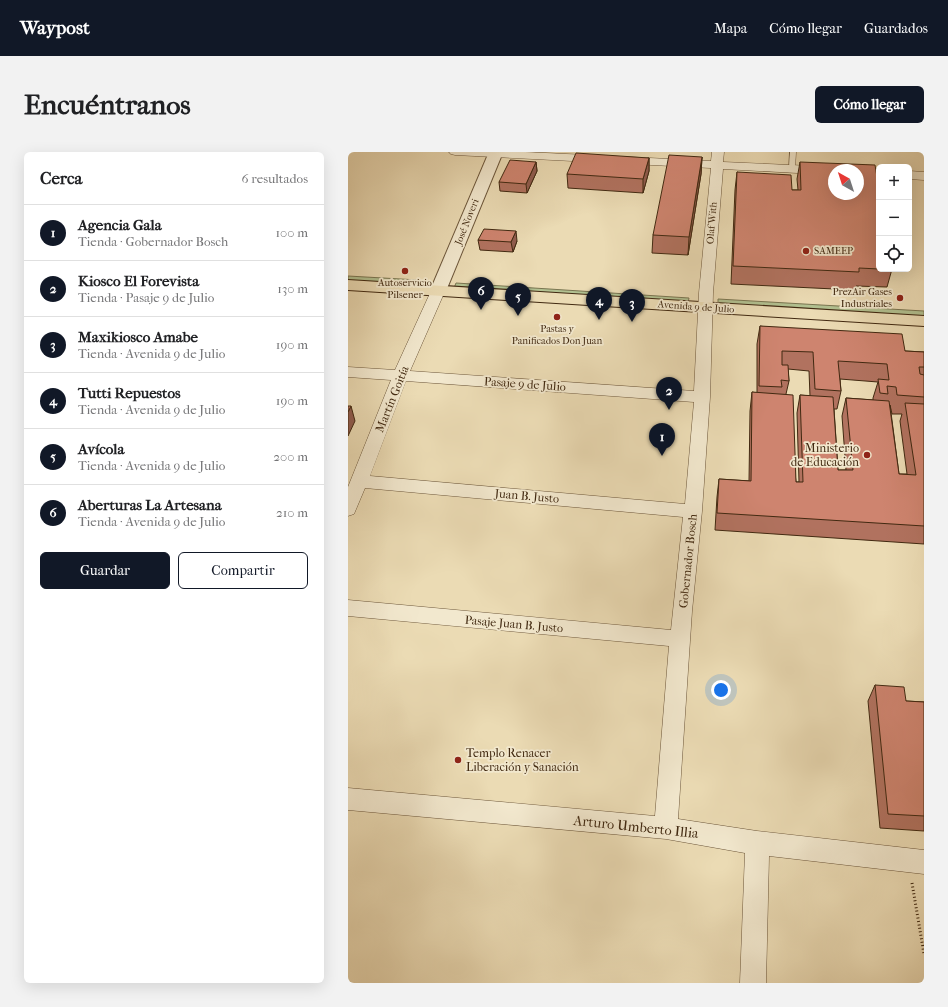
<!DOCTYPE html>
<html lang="es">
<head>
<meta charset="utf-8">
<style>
	:root { --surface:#fff; --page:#f2f2f2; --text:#202124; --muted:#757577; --line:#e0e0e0; --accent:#111827 }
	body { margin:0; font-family:"IM FELL French Canon",serif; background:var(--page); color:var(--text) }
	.controls { position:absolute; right:12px; top:12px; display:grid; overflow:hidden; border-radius:6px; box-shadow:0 4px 16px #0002 }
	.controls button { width:36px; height:36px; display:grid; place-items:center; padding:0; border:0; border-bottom:1px solid var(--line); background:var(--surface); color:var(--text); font:20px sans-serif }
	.compass { position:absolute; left:480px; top:12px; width:36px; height:36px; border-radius:50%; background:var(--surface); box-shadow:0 4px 16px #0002; rotate:321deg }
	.you { position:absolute; left:373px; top:538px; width:14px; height:14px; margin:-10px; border:3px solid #fff; border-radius:50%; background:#1a73e8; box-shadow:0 0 0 6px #1a73e833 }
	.badge { display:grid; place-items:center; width:26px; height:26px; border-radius:50%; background:var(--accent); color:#fff; font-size:13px; font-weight:700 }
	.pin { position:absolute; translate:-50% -33px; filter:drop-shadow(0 1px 2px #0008) }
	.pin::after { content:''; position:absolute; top:21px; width:14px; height:12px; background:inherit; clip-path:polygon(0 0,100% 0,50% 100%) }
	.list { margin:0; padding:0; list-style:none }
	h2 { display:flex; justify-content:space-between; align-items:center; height:52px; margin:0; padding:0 16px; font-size:17px }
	h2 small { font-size:13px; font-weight:400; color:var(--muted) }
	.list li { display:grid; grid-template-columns:26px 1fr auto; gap:12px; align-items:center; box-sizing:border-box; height:56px; padding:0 16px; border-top:1px solid var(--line) }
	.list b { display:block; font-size:15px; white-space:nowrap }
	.list p { margin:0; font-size:13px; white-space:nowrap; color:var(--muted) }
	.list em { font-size:13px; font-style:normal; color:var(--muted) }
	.actions { display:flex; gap:8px; padding:12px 16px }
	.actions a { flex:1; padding:9px 0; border:1px solid var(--accent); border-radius:6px; text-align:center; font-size:14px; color:var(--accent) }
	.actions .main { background:var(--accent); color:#fff }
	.icon { flex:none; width:22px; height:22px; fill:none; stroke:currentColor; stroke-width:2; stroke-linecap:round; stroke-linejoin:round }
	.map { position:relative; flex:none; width:576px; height:831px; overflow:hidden; border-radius:6px }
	header { display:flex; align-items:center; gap:24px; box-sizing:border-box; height:56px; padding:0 20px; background:var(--accent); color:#fff }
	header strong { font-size:19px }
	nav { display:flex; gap:22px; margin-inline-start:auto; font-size:14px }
	.intro { display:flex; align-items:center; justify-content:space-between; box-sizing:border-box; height:96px; padding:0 24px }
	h1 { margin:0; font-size:28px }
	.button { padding:10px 18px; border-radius:6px; background:var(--accent); color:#fff; font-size:14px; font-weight:700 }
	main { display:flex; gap:24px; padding:0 24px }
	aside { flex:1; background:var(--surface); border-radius:6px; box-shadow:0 4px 16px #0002 }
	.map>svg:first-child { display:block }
	.green { fill:#b2c191; stroke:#7a7551 }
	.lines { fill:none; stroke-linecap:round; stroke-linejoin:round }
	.service-casing { stroke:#6c563a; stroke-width:1 }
	.minor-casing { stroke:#6c563a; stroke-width:1 }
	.tertiary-casing { stroke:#6c563a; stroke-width:2 }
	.primary-casing { stroke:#412911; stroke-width:2 }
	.path { stroke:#412911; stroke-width:3; stroke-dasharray:1 2.5; stroke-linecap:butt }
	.service { fill:#f2e8ce; fill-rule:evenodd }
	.minor { fill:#f2e8ce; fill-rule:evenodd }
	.tertiary { fill:#f2e8ce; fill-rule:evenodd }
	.primary { fill:#ebdbb4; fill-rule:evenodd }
	.wall { fill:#b1725f; stroke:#412911; fill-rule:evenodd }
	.shaded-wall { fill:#905c4e; stroke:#412911 }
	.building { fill:#ce846f; stroke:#412911; fill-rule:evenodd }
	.poi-dot { fill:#8f2418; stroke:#f2e8ce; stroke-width:1.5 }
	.labels { text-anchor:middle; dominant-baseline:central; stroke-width:3.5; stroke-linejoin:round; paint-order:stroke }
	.far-street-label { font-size:10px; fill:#412911; stroke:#f2e8ce }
	.far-poi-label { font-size:10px; fill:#412911; stroke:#f2e8ce }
	.street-label { font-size:12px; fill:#412911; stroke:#f2e8ce }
	.poi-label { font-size:12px; fill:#412911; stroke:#f2e8ce; text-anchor:end }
	.near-street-label { font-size:14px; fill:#412911; stroke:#f2e8ce }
</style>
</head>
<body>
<header>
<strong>Waypost</strong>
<nav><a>Mapa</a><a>Cómo llegar</a><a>Guardados</a></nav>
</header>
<div class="intro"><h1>Encuéntranos</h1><a class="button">Cómo llegar</a></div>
<main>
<aside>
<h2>Cerca<small>6 resultados</small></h2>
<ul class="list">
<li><span class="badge">1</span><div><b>Agencia Gala</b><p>Tienda · Gobernador Bosch</p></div><em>100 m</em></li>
<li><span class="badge">2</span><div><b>Kiosco El Forevista</b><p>Tienda · Pasaje 9 de Julio</p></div><em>130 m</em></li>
<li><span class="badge">3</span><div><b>Maxikiosco Amabe</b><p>Tienda · Avenida 9 de Julio</p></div><em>190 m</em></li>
<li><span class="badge">4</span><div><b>Tutti Repuestos</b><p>Tienda · Avenida 9 de Julio</p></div><em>190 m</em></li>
<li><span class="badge">5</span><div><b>Avícola</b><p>Tienda · Avenida 9 de Julio</p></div><em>200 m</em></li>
<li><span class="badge">6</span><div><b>Aberturas La Artesana</b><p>Tienda · Avenida 9 de Julio</p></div><em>210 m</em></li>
</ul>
<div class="actions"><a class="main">Guardar</a><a>Compartir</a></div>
</aside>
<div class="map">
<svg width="576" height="831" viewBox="0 0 576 831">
	<rect width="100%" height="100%" fill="#ebdbb4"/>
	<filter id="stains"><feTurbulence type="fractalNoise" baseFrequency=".005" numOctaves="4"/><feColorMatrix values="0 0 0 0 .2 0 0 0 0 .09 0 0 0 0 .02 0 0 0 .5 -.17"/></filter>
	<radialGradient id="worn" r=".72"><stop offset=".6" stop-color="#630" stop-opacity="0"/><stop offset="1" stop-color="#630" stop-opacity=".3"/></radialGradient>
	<g class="green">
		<path d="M0,124L70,128L68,133L0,129Z"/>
		<path d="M108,131L341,146L340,151L106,136Z"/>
		<path d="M370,147L576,159V165L370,153Z"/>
	</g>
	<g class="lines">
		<g class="service-casing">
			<path id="service" d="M442,0H448L447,17L444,19L441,17Z"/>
		</g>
		<g class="minor-casing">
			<g id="minor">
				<path d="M101,0H177L363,9L364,0H376L375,10L486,15L491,18H486V23L375,17L365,141L362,245L354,359L344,459L330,667L409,679L576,698V722L421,704L418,831H392L397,701L318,687L0,658V636L307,664L321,494L0,464V448L323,478L335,365L17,336L6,362L0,364V335L43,228L0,225V215L47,218L83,139L85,136L90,135L95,136L97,139L62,219L346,239L351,141L363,16L107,3L103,2ZM58,229L346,250L337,352L22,324Z"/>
				<path d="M510,16L531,17V25L510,24V18H505Z"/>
				<path d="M561,19L576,20V28L561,27Z"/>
			</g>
		</g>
		<g class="tertiary-casing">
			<path id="tertiary" d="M141,0H155L98,139L96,142L90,144L84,142L82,139Z"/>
		</g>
		<g class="primary-casing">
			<path id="primary" d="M0,128L576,164V174L0,138Z"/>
		</g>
		<path class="path" d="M564,731L576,802"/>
		<use href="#service" class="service"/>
		<use href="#minor" class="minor"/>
		<use href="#tertiary" class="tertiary"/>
		<use href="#primary" class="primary"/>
	</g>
	<g class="wall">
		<path d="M354,5L353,22L340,103L304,101L305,83Z"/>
		<path d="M301,6V19L295,41L220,36L219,22Z"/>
		<path d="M188,10L189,19L179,41L152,39L151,30Z"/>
		<path d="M452,10L544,117L539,135L508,134L507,138L383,132L387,38L389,20L444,38H450L449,27Z"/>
		<path d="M130,88L169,89L165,100L132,98Z"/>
		<path d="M412,174L557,199L576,200V392L367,378L369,345L371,327L401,329L402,259L404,240L409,241V192ZM440,217L461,219L462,244L452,243L449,261L451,330H448L438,242L441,229ZM492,227L530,230L525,246V248L498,246L494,264L498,318H490L486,257H489L493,239ZM542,253L544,262H554L552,269L559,322H551Z"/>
		<path d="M527,533L558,549L576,550V679L532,676L520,549Z"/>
	</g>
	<g class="shaded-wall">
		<path d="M354,5L353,22L340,103L341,85Z"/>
		<path d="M301,6V19L295,41V27Z"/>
		<path d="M188,10L189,19L179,41L178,32Z"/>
		<path d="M168,79L169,89L165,100L163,90Z"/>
		<path d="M3,254L7,269L0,284V260Z"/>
	</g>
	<g class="building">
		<path d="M228,1L301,6L295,27L219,22Z"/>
		<path d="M321,3L354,5L341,85L305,83Z"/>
		<path d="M162,8L188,10L178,32L151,30Z"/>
		<path d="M452,10L527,13L531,37V117L511,116V120L385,114L389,20L443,23L444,38H453ZM486,18H510V42H486Z"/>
		<path d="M136,77L168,79L163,90L130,88Z"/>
		<path d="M412,174L554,182L557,199L576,200V215H571L572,222L576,223V245L549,243L548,235L539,234L540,242L532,241L530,227L541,228L539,212L490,209L493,239L467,237L465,200L434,199V213H440L441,229L433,228L434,235L411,234Z"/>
		<path d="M404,240L445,243L448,330H455L452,243L485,245L490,318H505L498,246L541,249L551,322L568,323L557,251L576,252V374L369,361L371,327L403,329Z"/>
		<path d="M0,254H3L0,260Z"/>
		<path d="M527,533L556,535L558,549L576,550V664L540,662Z"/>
	</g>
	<g class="poi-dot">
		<circle cx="458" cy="99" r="4"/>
		<circle cx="57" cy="119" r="4"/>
		<circle cx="552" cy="146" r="4"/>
		<circle cx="209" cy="165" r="4"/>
		<circle cx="519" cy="303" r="4"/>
		<circle cx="110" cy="608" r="4"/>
	</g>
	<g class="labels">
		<g class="far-street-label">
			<text transform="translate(119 70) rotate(-68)">José Noveri</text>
			<text transform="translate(364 71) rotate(-85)">Olaf With</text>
			<text transform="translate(348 155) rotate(4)">Avenida 9 de Julio</text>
		</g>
		<g class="far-poi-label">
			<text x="466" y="99" text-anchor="start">SAMEEP</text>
			<text x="57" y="131">Autoservicio<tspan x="57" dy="12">Pilsener</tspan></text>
			<text x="544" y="140" text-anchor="end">PrezAir Gases<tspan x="544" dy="12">Industriales</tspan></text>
			<text x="209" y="177">Pastas y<tspan x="209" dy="12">Panificados Don Juan</tspan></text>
		</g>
		<g class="street-label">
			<text transform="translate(177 232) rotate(4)">Pasaje 9 de Julio</text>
			<text transform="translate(44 247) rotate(-68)">Martín Goitía</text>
			<text transform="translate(179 344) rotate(5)">Juan B. Justo</text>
			<text transform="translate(340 409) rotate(-84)">Gobernador Bosch</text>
			<text transform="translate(166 472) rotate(5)">Pasaje Juan B. Justo</text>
		</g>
		<g class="poi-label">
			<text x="511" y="296">Ministerio<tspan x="511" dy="14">de Educación</tspan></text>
			<text x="118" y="601" text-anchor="start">Templo Renacer<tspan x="118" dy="14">Liberación y Sanación</tspan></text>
		</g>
		<g class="near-street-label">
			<text transform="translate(288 675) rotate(6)">Arturo Umberto Illia</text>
		</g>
	</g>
	<rect width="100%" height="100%" filter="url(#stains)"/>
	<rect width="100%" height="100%" fill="url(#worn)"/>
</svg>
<div class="controls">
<button>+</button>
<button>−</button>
<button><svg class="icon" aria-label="locate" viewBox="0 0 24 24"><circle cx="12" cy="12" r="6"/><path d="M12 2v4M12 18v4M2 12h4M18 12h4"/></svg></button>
</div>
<svg class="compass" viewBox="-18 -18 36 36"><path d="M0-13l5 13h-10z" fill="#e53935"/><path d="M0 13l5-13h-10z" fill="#757577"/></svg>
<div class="you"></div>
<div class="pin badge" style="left:314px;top:304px">1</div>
<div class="pin badge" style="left:321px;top:258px">2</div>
<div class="pin badge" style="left:284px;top:170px">3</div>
<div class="pin badge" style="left:251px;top:168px">4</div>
<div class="pin badge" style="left:170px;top:164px">5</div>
<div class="pin badge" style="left:133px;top:158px">6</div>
</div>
</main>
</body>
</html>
